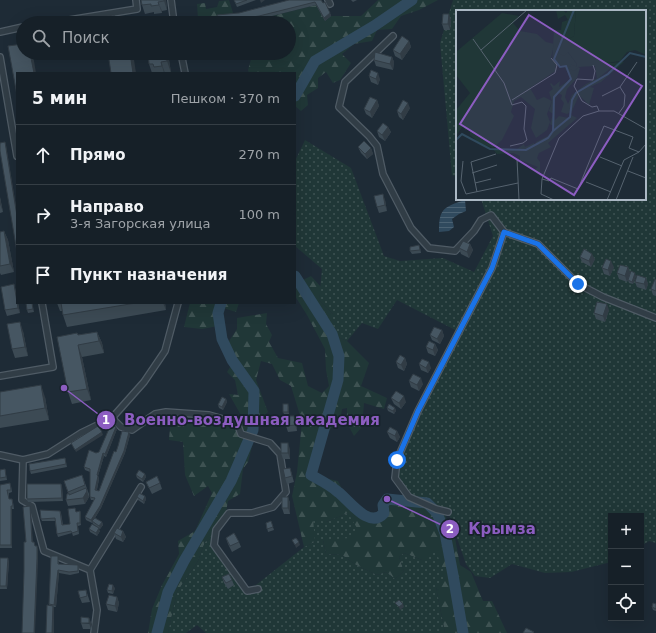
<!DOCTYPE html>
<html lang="ru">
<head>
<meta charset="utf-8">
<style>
	:root { --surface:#162028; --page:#1f2830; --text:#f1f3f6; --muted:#9ea3a8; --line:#353e45 }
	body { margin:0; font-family:"DejaVu Sans",sans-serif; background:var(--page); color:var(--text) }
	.controls { position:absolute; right:12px; bottom:12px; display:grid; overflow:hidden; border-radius:0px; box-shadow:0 4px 16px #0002 }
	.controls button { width:36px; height:36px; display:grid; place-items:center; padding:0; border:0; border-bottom:1px solid var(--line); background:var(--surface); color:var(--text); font:20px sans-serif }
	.stop { position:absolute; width:12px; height:12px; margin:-9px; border:3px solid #1a73e8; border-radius:50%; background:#fff }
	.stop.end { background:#1a73e8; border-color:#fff; box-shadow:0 1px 4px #0008 }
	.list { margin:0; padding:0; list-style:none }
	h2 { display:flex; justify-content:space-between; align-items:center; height:52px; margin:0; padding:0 16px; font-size:17px }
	h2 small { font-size:13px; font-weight:400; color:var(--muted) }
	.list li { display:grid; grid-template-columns:26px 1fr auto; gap:12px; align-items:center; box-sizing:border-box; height:60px; padding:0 16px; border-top:1px solid var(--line) }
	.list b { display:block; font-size:15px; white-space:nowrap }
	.list p { margin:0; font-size:13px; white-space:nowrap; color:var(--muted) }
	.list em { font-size:13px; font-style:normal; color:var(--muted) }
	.icon { flex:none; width:22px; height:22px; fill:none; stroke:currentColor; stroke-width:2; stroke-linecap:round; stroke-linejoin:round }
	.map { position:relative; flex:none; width:656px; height:633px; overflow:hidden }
	.search { position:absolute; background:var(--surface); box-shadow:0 4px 16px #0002; left:16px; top:16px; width:280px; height:44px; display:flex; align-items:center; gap:10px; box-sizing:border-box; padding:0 14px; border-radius:22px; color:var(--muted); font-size:15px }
	.panel { position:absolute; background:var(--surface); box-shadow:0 4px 16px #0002; left:16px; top:72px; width:280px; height:232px; border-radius:0px }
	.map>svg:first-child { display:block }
	.forest { fill:url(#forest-firs) }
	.garden { fill:url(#garden-dots) }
	.water { fill:url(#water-rules) }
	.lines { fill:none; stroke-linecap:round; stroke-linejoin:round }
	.river { stroke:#304a5e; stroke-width:11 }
	.minor-casing { stroke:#4f5b65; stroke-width:8 }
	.minor { stroke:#313d46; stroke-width:5.5 }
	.wall { fill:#3c4a54 }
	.shaded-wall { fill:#313c45 }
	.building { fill:#465662; stroke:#313c45 }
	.route { stroke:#1a73e8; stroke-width:5 }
	.inset-river { fill:none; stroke:#304a5e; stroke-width:2 }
	.inset-road { fill:none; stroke:#56636f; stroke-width:1 }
	.view { fill:#8c5dc1; fill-opacity:0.15; stroke:#8c5dc1; stroke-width:2 }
	.inset-edge { fill:none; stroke:#abb8c4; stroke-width:2 }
	.leader { fill:none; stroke:#8c5dc1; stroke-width:1.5 }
	.callout-dot { fill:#8c5dc1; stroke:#17222b; stroke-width:1.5 }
	.mark-label { font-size:12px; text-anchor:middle; font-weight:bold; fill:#fff }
	.callout-label { font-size:15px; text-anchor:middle; font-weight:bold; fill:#8c5dc1; stroke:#17222b; stroke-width:3.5; stroke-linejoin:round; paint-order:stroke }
</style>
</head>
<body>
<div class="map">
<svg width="656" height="633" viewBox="0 0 656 633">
	<defs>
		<pattern id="forest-firs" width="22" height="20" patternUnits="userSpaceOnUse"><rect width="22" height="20" fill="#203737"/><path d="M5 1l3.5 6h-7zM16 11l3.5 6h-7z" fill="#3e5252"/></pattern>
		<pattern id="garden-dots" width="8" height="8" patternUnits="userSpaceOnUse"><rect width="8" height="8" fill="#203737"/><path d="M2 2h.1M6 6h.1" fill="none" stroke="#3e5252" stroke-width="1.8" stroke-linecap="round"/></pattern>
		<pattern id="water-rules" width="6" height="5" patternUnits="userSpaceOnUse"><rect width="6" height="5" fill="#304a5e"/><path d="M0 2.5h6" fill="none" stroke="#4b6273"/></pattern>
	</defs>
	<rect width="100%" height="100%" fill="#1e2b36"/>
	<g class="forest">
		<path d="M229,0L234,16L220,23H202L198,19L197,4L205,3L206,9L217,7L219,1Z"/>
		<path d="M378,0H438L419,10L401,16L392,29L377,30L372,41L354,44L342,54L351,63L340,80L333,83L326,72L318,78V88L307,95L308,105L301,111L295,106V73H249L248,70L251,59L244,53H289V23H232L260,19L316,5L325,21L331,16H361Z"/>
		<path d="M311,276L321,287L319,300L333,314V335L347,341L369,363L361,386L387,398L384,409L364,403L363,415L359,420L361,428L354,436L347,423V408L342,409L341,415L314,451L311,475L338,481L350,505L376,514L389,504L409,496L431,504L438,517L445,515L455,538L460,565L471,572L483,601H492L507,633H445L436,587L422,560L404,553L399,557L404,571L395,579L386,572L377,575L356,565L342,555L326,554L323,540L348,513L326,522L315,542L304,547L292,496L297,472L302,422L291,386L280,380L272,364L261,361L256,380L268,412L259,420L248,462L243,469L240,494L228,501L225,518L213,538L205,542L198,561L177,592L168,633H148L152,609L162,585L179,554L178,541L195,531L212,493L208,486L194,496L185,475L183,442L169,440L171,414L233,423L240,433L242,417L229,394L238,395L235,380L227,372L234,361L225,347L237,329V318L267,313L266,324L272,335L269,342L278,358L302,363L308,386L322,393L329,386L326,370L325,349L307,315L295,296V284Z"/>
		<path d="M190,303H239L236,312L223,308L218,326L202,329L184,327Z"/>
	</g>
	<g class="garden">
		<path d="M453,0H656V543L649,541L641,546V516H611V562L571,572L545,573L512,564L490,578L475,576L466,564L448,512L409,497L395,478L397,460L459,332L397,300L378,329L362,323L347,341L333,335V314L319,300L322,269L295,246V161L305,140L351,168L384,256L400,261L443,258L474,272L493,236L481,199H645V11H457V177L452,175L440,43Z"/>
		<path d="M348,513L357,528L351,538L323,540L326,554L342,555L356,565L377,575L386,572L395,579L404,571L399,557L404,553L422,560L435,549L446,577L436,587L445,633H206L197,625L186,633H168L177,592L198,561L205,542L213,538L247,592L304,547L315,542L313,519L326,522Z"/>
	</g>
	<path class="water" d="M465,200L466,211L459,214L452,219L454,227L449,231L439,232C439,209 443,207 465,200Z"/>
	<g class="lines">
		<g class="river">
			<path d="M295,96L315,61L374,26L412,0"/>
			<path d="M295,276L332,334L339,356L338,380L311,475C320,480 330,485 338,492C349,500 369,530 384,513L383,505L387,499L427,503L437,513L445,533L453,575L463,633"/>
			<path d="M157,633L168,592L184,561L231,481L253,430L254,391L232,360L222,339L218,313L221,303"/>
		</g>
		<g class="minor-casing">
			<g id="minor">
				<path d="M171,0L174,23"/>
				<path d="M328,0L330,4"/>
				<path d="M51,23L137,9L136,0"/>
				<path d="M0,32L23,27"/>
				<path d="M393,36L345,82L339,107L369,136L377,146L383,174L411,228L429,248L455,251L474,231L481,220L491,215L504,232L538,244L578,284L603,297L656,318"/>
				<path d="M181,53L185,73"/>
				<path d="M0,57L17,156"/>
				<path d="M0,376L53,367L42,303"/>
				<path d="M112,418L121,427L132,430L155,414L166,412L209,415L237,423L241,434L270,443L280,454L286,492L273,507L252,513H229L216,530L214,545L247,591L258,589"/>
				<path d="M0,455L23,460L48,454L81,433L112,418L144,382L165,351L178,303"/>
				<path d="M23,460L22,500L32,506L44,551L90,570"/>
				<path d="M448,512L436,509L409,497L395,478L397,460L418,411L492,268L504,232"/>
				<path d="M94,633L97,610L90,570L141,487"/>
			</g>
		</g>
		<use href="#minor" class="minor"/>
	</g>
	<g class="wall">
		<path d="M141,0H166L167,10L162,11V13L154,14V12L145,14L142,5Z"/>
		<path d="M234,0H256L237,7Z"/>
		<path d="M321,0L330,13L331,16L325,21L316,5L260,19L232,23H219L217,15L239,13Z"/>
		<path d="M351,0H357L353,2Z"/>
		<path d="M451,20L450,30H444L442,24Z"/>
		<path d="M409,41L411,47L402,60L395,56L393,50Z"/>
		<path d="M148,53H168L171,73H152L149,64Z"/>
		<path d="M392,57L394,62L393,70L376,66L374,60Z"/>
		<path d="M369,76L380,79L378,85L371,82Z"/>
		<path d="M377,100L379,106L372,118L366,114L364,109Z"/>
		<path d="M410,108L403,120L399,117L397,111Z"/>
		<path d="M388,127L391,132L385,141L379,137L377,131Z"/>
		<path d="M358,147L371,148L373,154L367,159L361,153Z"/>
		<path d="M0,197L3,212L0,213Z"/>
		<path d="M385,200L387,211L379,213L377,207Z"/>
		<path d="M4,231L8,240L14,272L1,275L0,273V232Z"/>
		<path d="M470,244L473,250L469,258L461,254L459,248Z"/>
		<path d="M420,248L421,253L412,254L410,251Z"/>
		<path d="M580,257L595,259L591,267L582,262Z"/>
		<path d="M614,267L610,276L604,274L602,268Z"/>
		<path d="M628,267L630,273L636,276L633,284L629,283L628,280L627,282L619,279L617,273Z"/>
		<path d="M646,278L648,284L646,290L637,287L635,282Z"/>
		<path d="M656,280V296L653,295L651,289Z"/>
		<path d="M16,290L17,295V303H18L20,313L7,316L5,310Z"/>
		<path d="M32,303L34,312L28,313L27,310Z"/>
		<path d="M57,303H165L166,310L67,327L63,315L62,311H60Z"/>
		<path d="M609,310L605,322L596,319L594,313Z"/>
		<path d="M442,330L444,336L440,344L432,340L430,335Z"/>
		<path d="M23,331L28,356L15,358L12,349Z"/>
		<path d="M97,332L102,343L104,353L82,357L91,400L72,404L68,392L77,333L78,335Z"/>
		<path d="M435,344L438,350L435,356L428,353L426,347Z"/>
		<path d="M405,358L407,364L404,371L398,368L396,362Z"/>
		<path d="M419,364L431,368L428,373L421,370Z"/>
		<path d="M409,381L423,384L419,391L411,387Z"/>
		<path d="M0,392L45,397L49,420L0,428Z"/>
		<path d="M391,398L406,402L401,409L394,404Z"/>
		<path d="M226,399L227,402L223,410L219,408L218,405Z"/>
		<path d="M289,407V414H284L283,412Z"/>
		<path d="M387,408H395L396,411L394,414L388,411Z"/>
		<path d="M297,421V431L288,432L286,426Z"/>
		<path d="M117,429L106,457L104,456L98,476L99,479L97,490L99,491L116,452L130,435L125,453L101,508L95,518L102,522L103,525L100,529L93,524L92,522V523L86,520L85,517L94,500H91L90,497V472L85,470L84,467L96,453L99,452Z"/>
		<path d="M397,431L400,437L397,442L390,438L387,432Z"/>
		<path d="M290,449V459H283L281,453Z"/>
		<path d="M65,458L67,467L31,474L30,471Z"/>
		<path d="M290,468L294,482L287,484L285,478Z"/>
		<path d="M5,469L7,480L0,481V470Z"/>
		<path d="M145,474L146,477L143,482L137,478L136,475Z"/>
		<path d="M82,475L89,494V497L85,504L68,506L66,500L68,493L64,481Z"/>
		<path d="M146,482L160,483L162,489L152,494Z"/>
		<path d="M61,484L62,486L63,501L28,502L27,499Z"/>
		<path d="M0,485L11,486L12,492L9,493V499H12L13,502L14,509H12V548H0Z"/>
		<path d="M145,496L146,499L144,504L138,500L137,497Z"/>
		<path d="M288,497L290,503V514H284L282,508Z"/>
		<path d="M60,511L61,513L63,525L70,524L76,512L80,511L81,514V525L78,526L79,534L73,536L72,533L58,537L57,534L55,521H42L41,519Z"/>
		<path d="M271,521L274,530L268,532L266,523Z"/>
		<path d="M89,529L100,531L97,536L90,532Z"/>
		<path d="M123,531L126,537L123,542L116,539L114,533Z"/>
		<path d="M226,538L239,542L241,547L232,552L228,544Z"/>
		<path d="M0,558L9,561L7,589H0Z"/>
		<path d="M59,559V564L78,565L79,568V573L70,575L59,573L56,607H54V608L49,605V604Z"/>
		<path d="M222,577L232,580L234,585L228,589L224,583Z"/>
		<path d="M115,588L113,594L108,593L107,590Z"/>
		<path d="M86,590L90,602L82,603L80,598Z"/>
		<path d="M117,597L119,603L117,612L108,610L106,604Z"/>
		<path d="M656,604V611L653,610L652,607Z"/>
		<path d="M81,623L92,624L91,629H83Z"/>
	</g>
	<g class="shaded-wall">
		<path d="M164,0H166L167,10L164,1Z"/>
		<path d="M260,0H265L261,3Z"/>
		<path d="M158,2L162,11V13L159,5Z"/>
		<path d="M330,13L331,16L325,21L324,18Z"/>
		<path d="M449,14L451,20L450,30L448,24Z"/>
		<path d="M409,41L411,47L402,60L400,54Z"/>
		<path d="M30,53H32L33,55L36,73H34Z"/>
		<path d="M130,53H133L136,73H133Z"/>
		<path d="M165,53H168L171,73L167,61Z"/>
		<path d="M392,57L394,62L393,70L390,64Z"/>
		<path d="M161,62L165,73H164L162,66Z"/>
		<path d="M378,73L380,79L378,85L376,79Z"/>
		<path d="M377,100L379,106L372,118L370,112Z"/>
		<path d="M408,103L410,108L403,120L401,114Z"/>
		<path d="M388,127L391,132L385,141L382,135Z"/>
		<path d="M5,142L6,145L17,212V216Z"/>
		<path d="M371,148L373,154L367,159L365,154Z"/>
		<path d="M383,194L385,200L387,211L385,205Z"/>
		<path d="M0,197L3,212L0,204Z"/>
		<path d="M4,231L8,240L14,272L10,264Z"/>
		<path d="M470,244L473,250L469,258L467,252Z"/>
		<path d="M592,254L595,259L591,267L589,261Z"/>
		<path d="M611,261L614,267L610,276L608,270Z"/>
		<path d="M628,267L630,273L627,282L625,276Z"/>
		<path d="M635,273L636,276L633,284L632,282Z"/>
		<path d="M646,278L648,284L646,290L644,284Z"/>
		<path d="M14,284L17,295V301Z"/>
		<path d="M17,303H18L20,313L18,308Z"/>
		<path d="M163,303H165L166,310Z"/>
		<path d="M607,304L609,310L605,322L603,316Z"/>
		<path d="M20,322L23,331L28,356L25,347Z"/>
		<path d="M442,330L444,336L440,344L437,339Z"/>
		<path d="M97,332L102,343L104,353L99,341Z"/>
		<path d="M435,344L438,350L435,356L433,350Z"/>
		<path d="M78,345L82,357L91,400L87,389Z"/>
		<path d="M405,358L407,364L404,371L401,365Z"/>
		<path d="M429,362L431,368L428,373L426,368Z"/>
		<path d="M421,378L423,384L419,391L417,385Z"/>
		<path d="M41,385L45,397L49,420L45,408Z"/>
		<path d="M404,396L406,402L401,409L399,403Z"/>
		<path d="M226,399L227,402L223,410L222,407Z"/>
		<path d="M288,404L289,407V414L288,412Z"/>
		<path d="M395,408L396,411L394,414L393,411Z"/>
		<path d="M294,416L297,421V431L295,425Z"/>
		<path d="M116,427L117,429L106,457L105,454Z"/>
		<path d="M397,431L400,437L397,442L395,436Z"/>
		<path d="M102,432L103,435L76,452L75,450Z"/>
		<path d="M129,432L130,435L125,453L101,508L92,523L91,520Z"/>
		<path d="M288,443L290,449V459L288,453Z"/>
		<path d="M103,453L104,456L98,476L99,479L96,493L95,490L97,475Z"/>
		<path d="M145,474L146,477L143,482L142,479Z"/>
		<path d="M61,484L62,486L63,501L62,498Z"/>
		<path d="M86,488L89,497L85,504L83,498Z"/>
		<path d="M145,496L146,499L144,504L143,501Z"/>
		<path d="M288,497L290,503V514L288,508Z"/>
		<path d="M11,506L12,509V548L11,545Z"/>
		<path d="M30,506L31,509L33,545L32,542Z"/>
		<path d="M80,511L81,514V525L80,523Z"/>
		<path d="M102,522L103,525L100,529L99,526Z"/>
		<path d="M99,528L100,531L97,536L96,533Z"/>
		<path d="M123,531L126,537L123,542L121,537Z"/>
		<path d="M299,542L300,545L296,548L295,545Z"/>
		<path d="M37,546L38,549V562L35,633H34Z"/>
		<path d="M8,558L9,561L7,589L6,586Z"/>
		<path d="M58,570L59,573L56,607L54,605Z"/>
		<path d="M113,585L115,588L113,594L112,591Z"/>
		<path d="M117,597L119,603L117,612L115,606Z"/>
		<path d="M403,604L404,607L400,610L399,607Z"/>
		<path d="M53,606L54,608V633H52Z"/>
		<path d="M89,618L92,624L91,629L89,623Z"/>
	</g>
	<g class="building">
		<path d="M141,0H164V1L158,2L159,5L151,6V4L142,5Z"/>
		<path d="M234,0H247L236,4Z"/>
		<path d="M289,0H321L323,3L325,2L330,13L324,18L315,2L259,16L219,22L217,15L239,13Z"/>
		<path d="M443,14H449L448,24H442Z"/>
		<path d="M114,15L115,23H71L70,21Z"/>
		<path d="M61,21L62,23H48Z"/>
		<path d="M161,21V23H145Z"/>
		<path d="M402,36L409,41L400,54L393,50Z"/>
		<path d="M23,44V53H30L34,73H17V95L8,46Z"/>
		<path d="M375,52L392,57L390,64L374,60Z"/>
		<path d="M108,53H130L133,73H111Z"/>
		<path d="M148,53H165L167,61L161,62L162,66L154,67L153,64H149Z"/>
		<path d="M371,70L378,73L376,79L369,76Z"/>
		<path d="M370,97L377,100L370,112L364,109Z"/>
		<path d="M403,100L408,103L401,114L397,111Z"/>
		<path d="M383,123L388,127L382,135L377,131Z"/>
		<path d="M364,141L371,148L365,154L358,147Z"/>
		<path d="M5,142L17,216V252L0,151V143Z"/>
		<path d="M383,194L385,205L377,207L374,196Z"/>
		<path d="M4,231L10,264L0,266V232Z"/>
		<path d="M463,241L470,244L467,252L459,248Z"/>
		<path d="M419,245L420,250L410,251V247Z"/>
		<path d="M584,249L592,254L589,261L580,257Z"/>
		<path d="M606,259L611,261L608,270L602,268Z"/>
		<path d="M620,265L628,267L625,276L617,273Z"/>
		<path d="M631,271L635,273L632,282L628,280Z"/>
		<path d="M637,275L646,278L644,284L635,282Z"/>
		<path d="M655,279L656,280V291L651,289Z"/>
		<path d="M14,284L18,308L5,310L1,287Z"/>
		<path d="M597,302L607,304L603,316L594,313Z"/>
		<path d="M26,303H32L33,309L27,310Z"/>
		<path d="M61,303H136L63,315Z"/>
		<path d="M20,322L25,347L12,349L7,324Z"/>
		<path d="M434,327L442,330L437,339L430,335Z"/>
		<path d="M97,332L99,341L78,345L87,389L68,392L57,337L77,333L78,335Z"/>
		<path d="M429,341L435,344L433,350L426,347Z"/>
		<path d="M400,355L405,358L401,365L396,362Z"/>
		<path d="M422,359L429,362L426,368L419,364Z"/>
		<path d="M413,374L421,378L417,385L409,381Z"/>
		<path d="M41,385L45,408L0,416V392Z"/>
		<path d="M396,391L404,396L399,403L391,398Z"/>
		<path d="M222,397L226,399L222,407L218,405Z"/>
		<rect x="283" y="404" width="5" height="8"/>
		<path d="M389,404L395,408L393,411L387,408Z"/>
		<path d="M285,416H294L295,425L286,426Z"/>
		<path d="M111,424L116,427L105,454L103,453L97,475L98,476L95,490L99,491L114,451L116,452L118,446L122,431L129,432L124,451L100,506L91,520L85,517L95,498L90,497V469L84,467L89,450L96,453L99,452Z"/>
		<path d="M98,426L102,432L75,450L71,443Z"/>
		<path d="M390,427L397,431L395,436L387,432Z"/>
		<rect x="281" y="443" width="7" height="10"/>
		<path d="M65,458L66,464L30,471L29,464Z"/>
		<path d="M290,468L292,476L285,478L283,469Z"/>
		<path d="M5,469L6,477L0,478V470Z"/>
		<path d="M139,470L145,474L142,479L136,475Z"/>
		<path d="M82,475L85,485L68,492L64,481Z"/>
		<path d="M157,476L160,483L149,488L146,482Z"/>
		<path d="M10,483L11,490H7L9,499H12L13,506H11V545H0V485Z"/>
		<path d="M27,484H61L62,498L27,499Z"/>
		<path d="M86,488L87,491L83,498L66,500L67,494L69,493V495Z"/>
		<path d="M139,493L145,496L143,501L137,497Z"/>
		<rect x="282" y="497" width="6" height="11"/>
		<path d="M30,506L32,542H34L35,546H37V559L34,633H22L24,571V542H26L23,507Z"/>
		<path d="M75,508L76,512L80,511V523H77L78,531L72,533L71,531L57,534L55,518L41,519L40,510L60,511L62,525L70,524L68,509Z"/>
		<path d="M95,518L102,522L99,526L92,521Z"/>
		<path d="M271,521L273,527L267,529L266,523Z"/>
		<path d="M92,524L99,528L96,533L89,529Z"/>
		<path d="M117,528L123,531L121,537L114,533Z"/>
		<path d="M234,533L239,542L230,546L226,538Z"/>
		<path d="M296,538L299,542L295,545L292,540Z"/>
		<path d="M51,556H58V564L78,565V571L69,572L58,570L54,605L49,604Z"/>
		<path d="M0,558H8L6,586H0Z"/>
		<path d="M229,574L232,580L226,583L222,577Z"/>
		<path d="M109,584L113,585L112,591L107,590Z"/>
		<path d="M86,590L87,596L80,598L78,591Z"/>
		<path d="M109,595L117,597L115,606L106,604Z"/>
		<path d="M399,600L403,604L399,607L395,603Z"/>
		<path d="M653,603L656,604V609L652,607Z"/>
		<path d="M47,605L53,606L52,633H46Z"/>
		<path d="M81,617L89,618V623H81Z"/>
		<path d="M526,628L534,632L533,633H523Z"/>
	</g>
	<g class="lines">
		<path class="route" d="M397,460L418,411L492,268L504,232L538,244L578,284"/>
	</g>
	<g transform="translate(456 10)">
		<rect width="190" height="190" fill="#1e2b36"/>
		<path d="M100,0H107L110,3L112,0H120L118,26L113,29L110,27L102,43L112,42L121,54L120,57L113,55L122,57L124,58L121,68L111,79L109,87L112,94L116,85L130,74L151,63L159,55L151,56L150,53L168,52L145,72L134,77L138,78L133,95L123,85L116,101L111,104L105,102L108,93L105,89L106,85L102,83L99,90V110L103,106L112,108L115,105L121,108L92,133L95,137L83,143L81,148L84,152V163L78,160L82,157L64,150V146L57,143L41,144L37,139H61L68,134L69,137L78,133L79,136L80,132L96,124L97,116L94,114L97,104L93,101L96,91L93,82L97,79L94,74L95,73L98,76L104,71L103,77L115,69L108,56L101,55V58L96,53L98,20H105L106,12L112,10L109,5L102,9Z" fill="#203737"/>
		<path d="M120,0H190V45L179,40L171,42L164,51L151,53V56L159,55L141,69L139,56L122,57L119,61L113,59L115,54L120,57L121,54L112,42L108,46L102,43L109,27L113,29L118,26ZM46,3L63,6L57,13L64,21L81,24L90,32L98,34L95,48L101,60L74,78L81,90L88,87L96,91L91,104L94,112L91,120L80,128L75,118L79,99L65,87L58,91L55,102L58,106L46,130L37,138L23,133L14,125V120H9L7,116L0,126V100L14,83L0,65V42Z" fill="#203737"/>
		<path class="inset-river" d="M97,121L114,107L116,90L120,83L152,64L174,43L190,47M0,130L6,124L34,139L70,140L92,128L97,121L98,87L115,69L110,56L104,57L98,49L118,0M0,151V169"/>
		<path class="inset-road" d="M17,29L48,73L56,95L66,92L70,96L68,119L71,130L67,133L54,136M25,40L71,0M137,55L139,61L137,70L121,69L118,76L126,91L136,97L141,96L143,101M146,86L164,77L181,52M56,90L99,63L101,55L95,48M163,103L168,96L169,85L164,77M144,147L166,156M61,149L63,190M7,151L5,171L10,184L62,173M172,161L190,168M16,163L41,155M86,169L93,171L95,168L122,179L148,116L177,127L173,138L183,142M130,172L155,182M19,173L35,169M21,182L15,152L40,144M98,190L85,184L86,169L103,128L127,106L143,101H158L190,119M151,190L168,150L183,142L190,134M160,190L177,147"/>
		<path class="view" d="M73,5L186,76L118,185L4,114Z"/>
		<rect width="190" height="190" class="inset-edge"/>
	</g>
	<path class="leader" d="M64 388L106 420M387 499L450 529"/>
	<g class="callout-dot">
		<circle cx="64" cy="388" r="4"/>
		<circle cx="387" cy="499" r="4"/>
		<circle cx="106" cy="420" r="10"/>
		<circle cx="450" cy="529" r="10"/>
	</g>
	<g class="mark-label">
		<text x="106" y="424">1</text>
		<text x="450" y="533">2</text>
	</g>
	<g class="callout-label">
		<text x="252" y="425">Военно-воздушная академия</text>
		<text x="502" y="534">Крымза</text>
	</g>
</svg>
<div class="controls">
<button>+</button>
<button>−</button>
<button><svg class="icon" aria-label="locate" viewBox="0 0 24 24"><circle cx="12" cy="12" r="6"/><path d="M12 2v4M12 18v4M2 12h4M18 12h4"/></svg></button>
</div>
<div class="stop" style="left:397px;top:460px"></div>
<div class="stop end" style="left:578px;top:284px"></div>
<div class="search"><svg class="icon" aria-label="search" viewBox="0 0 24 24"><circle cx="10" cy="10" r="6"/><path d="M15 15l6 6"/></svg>Поиск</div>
<section class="panel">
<h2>5 мин<small>Пешком · 370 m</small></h2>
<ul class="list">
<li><svg class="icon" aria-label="ahead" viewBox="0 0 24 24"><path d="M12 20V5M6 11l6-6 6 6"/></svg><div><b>Прямо</b></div><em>270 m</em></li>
<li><svg class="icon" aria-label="right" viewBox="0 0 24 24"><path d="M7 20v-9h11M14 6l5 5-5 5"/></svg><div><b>Направо</b><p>3-я Загорская улица</p></div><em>100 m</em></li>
<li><svg class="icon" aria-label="arrive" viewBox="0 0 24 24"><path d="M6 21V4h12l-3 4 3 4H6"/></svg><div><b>Пункт назначения</b></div></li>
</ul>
</section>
</div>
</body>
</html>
